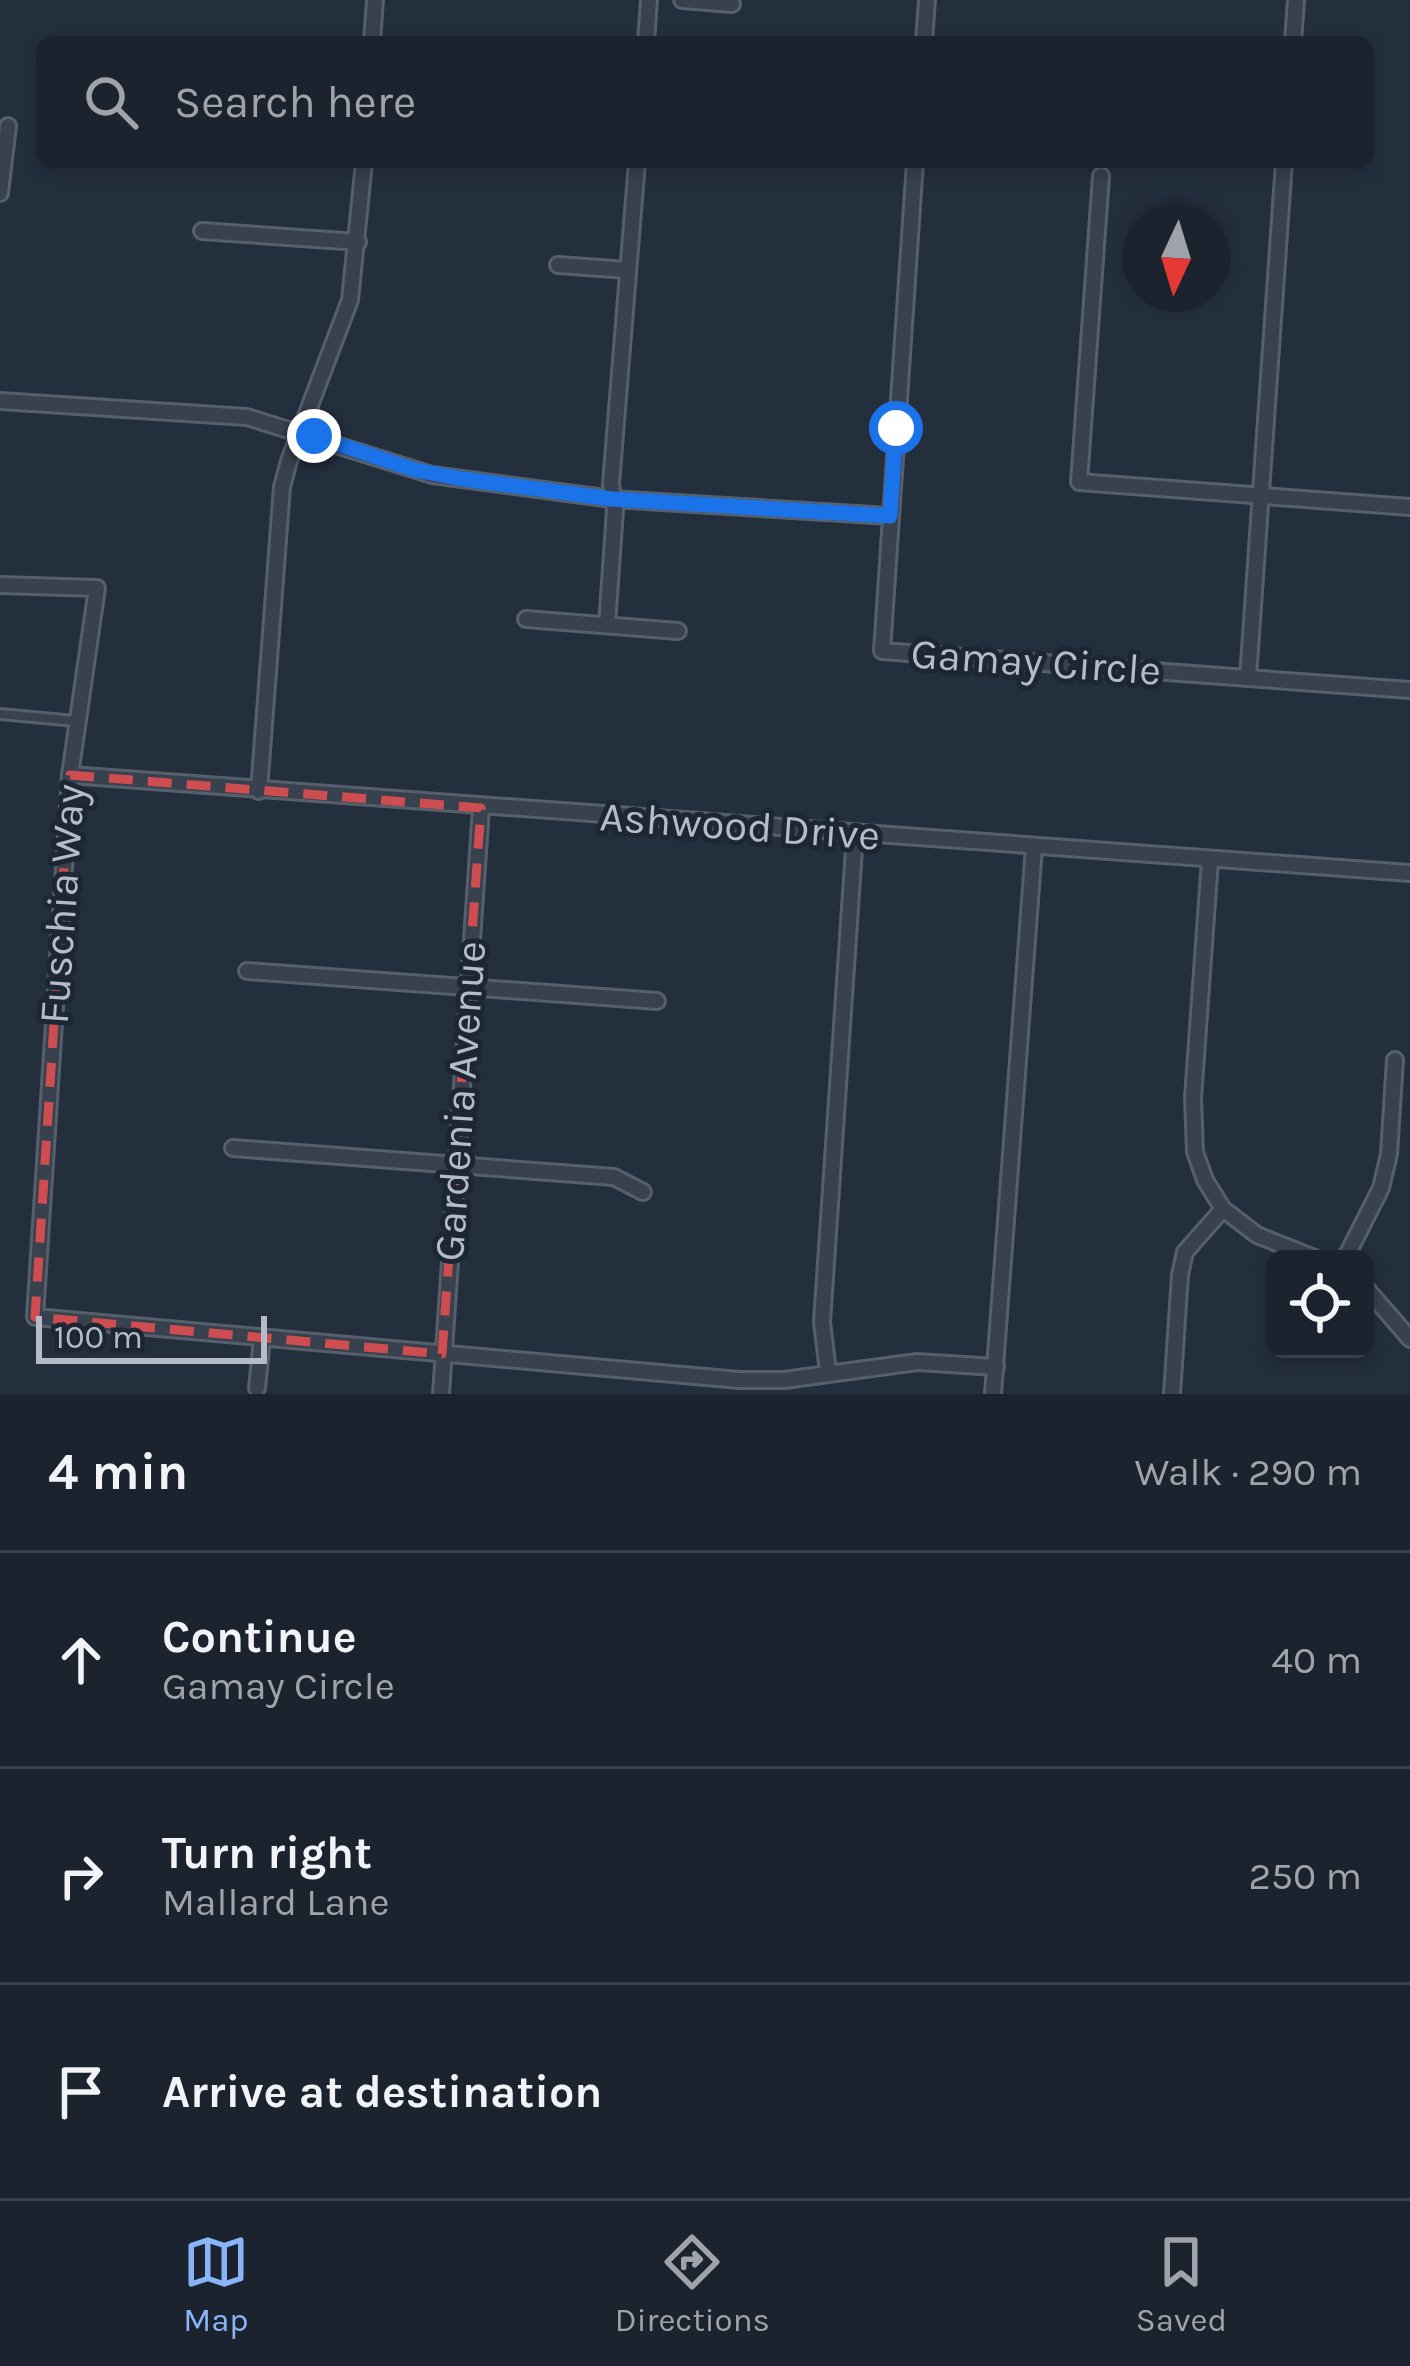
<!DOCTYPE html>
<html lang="en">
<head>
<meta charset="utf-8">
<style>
	:root { --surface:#1b232e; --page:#282f3a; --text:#f1f3f6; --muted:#a0a4aa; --line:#39404a; --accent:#8ab4f8 }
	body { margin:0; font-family:Karla,sans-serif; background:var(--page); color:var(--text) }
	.controls { position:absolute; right:36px; bottom:36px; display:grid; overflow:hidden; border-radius:18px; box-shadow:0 6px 18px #0003 }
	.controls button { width:108px; height:108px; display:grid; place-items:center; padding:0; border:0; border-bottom:3px solid var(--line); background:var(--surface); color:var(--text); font:60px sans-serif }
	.compass { position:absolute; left:1122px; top:204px; width:108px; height:108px; border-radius:50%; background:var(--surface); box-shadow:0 6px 18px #0003; rotate:184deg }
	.scale { position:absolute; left:36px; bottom:30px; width:231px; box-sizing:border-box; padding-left:12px; border:6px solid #b4bcc9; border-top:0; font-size:33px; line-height:42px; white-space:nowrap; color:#b4bcc9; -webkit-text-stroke:9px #1d2633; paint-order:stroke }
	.stop { position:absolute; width:36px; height:36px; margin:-27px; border:9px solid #1a73e8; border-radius:50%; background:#fff }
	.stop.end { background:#1a73e8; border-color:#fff; box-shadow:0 3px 12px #0008 }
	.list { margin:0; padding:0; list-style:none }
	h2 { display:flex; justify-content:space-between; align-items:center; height:156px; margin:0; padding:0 48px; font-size:51px }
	h2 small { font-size:39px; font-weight:400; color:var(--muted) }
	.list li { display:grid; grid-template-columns:78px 1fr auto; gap:36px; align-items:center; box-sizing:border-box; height:216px; padding:0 48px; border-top:3px solid var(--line) }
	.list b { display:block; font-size:45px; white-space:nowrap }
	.list p { margin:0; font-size:39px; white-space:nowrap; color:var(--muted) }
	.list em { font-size:39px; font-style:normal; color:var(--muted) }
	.icon { flex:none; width:66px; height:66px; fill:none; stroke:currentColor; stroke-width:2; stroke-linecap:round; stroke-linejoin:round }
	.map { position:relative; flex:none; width:1410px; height:1394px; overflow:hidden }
	.search { position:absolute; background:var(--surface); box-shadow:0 6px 18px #0003; left:36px; right:36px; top:36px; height:132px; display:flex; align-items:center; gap:30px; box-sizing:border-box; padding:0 42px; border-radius:18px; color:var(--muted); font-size:45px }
	.sheet { height:804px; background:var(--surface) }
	nav { display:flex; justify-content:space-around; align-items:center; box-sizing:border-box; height:168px; border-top:3px solid var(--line); background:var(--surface); font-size:33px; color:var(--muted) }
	nav a { display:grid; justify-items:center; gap:6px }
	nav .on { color:var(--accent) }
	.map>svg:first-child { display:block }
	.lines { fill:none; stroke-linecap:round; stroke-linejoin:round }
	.lane-casing { stroke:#565f6c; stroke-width:14 }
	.street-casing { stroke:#565f6c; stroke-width:20 }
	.lane { stroke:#38414e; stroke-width:8 }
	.street { stroke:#38414e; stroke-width:14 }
	.route { stroke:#1a73e8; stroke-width:15 }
	.marked { fill:none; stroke:#ce4d50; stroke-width:9; stroke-dasharray:24 15; stroke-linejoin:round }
	.labels { text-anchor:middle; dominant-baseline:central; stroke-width:10; stroke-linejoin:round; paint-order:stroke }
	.street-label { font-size:42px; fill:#b4bcc9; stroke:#1d2633 }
</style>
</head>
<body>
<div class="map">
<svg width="1410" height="1394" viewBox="0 0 1410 1394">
	<rect width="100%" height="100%" fill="#242f3e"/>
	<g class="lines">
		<g class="lane-casing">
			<path id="lane" d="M0,714L75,721"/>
		</g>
		<g class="street-casing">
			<g id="street">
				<path d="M682,0L732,4"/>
				<path d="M372,42L375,0"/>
				<path d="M646,42L649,0"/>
				<path d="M924,42L927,0"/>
				<path d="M1293,42L1296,0"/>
				<path d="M915,162L882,651L1410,690"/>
				<path d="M1101,176L1079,482L1410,507"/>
				<path d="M0,193L8,126"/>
				<path d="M202,231L358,242"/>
				<path d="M558,265L627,270"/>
				<path d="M0,401L247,417L432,475L612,499L890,516"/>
				<path d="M0,585L97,588L70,775L35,1317L739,1380H784L917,1362L996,1367"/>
				<path d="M526,619L678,631"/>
				<path d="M607,625L615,510L611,484L637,162"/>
				<path d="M1248,678L1284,162"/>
				<path d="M70,775L1410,873"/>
				<path d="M259,791L282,487L289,461L350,300L364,162"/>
				<path d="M1210,860L1193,1098L1195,1152L1205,1180L1223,1209L1257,1235L1317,1259"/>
				<path d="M247,971L657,1001"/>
				<path d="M233,1148L614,1177L643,1192"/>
				<path d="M1345,1259L1381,1188L1389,1154L1395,1060"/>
				<path d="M1365,1287L1410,1339"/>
				<path d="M828,1372L822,1322L855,834"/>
				<path d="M257,1388L262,1339"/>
				<path d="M441,1394L481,808"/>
				<path d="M993,1394L1034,847"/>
				<path d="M1172,1394L1180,1275L1185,1252L1223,1209"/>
			</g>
		</g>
		<use href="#lane" class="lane"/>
		<use href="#street" class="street"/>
	</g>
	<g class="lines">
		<path class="route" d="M314,436L415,470L463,479L612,499L890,516L896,428"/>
	</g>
	<path class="marked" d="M70,775L481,808L442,1354L35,1317Z"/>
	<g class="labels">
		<g class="street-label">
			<text transform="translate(1036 662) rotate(4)">Gamay Circle</text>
			<text transform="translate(740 826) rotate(4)">Ashwood Drive</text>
			<text transform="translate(62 904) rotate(-86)">Fuschia Way</text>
			<text transform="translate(460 1101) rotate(-86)">Gardenia Avenue</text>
		</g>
	</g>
</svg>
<div class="controls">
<button><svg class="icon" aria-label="locate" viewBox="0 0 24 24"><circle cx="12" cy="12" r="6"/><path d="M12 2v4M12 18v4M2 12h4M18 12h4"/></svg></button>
</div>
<svg class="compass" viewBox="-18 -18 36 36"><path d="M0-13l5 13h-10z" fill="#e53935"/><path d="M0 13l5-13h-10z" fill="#a0a4aa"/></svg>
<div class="scale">100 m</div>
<div class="stop" style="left:896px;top:428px"></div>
<div class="stop end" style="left:314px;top:436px"></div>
<div class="search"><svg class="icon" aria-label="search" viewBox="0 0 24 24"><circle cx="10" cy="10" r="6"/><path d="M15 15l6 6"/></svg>Search here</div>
</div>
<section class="sheet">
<h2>4 min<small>Walk · 290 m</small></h2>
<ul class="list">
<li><svg class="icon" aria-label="ahead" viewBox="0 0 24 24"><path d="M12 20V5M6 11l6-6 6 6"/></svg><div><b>Continue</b><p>Gamay Circle</p></div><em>40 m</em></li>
<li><svg class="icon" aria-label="right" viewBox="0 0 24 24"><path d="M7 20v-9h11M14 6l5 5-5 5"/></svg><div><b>Turn right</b><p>Mallard Lane</p></div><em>250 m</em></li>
<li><svg class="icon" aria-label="arrive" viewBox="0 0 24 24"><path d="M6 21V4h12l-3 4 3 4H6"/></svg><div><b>Arrive at destination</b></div></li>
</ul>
</section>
<nav>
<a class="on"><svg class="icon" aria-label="map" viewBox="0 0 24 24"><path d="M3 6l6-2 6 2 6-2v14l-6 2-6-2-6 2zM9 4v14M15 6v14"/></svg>Map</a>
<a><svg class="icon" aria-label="directions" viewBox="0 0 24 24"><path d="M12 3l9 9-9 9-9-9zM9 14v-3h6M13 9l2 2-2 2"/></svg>Directions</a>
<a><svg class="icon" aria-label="saved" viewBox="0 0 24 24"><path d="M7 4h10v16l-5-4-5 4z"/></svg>Saved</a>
</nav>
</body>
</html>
